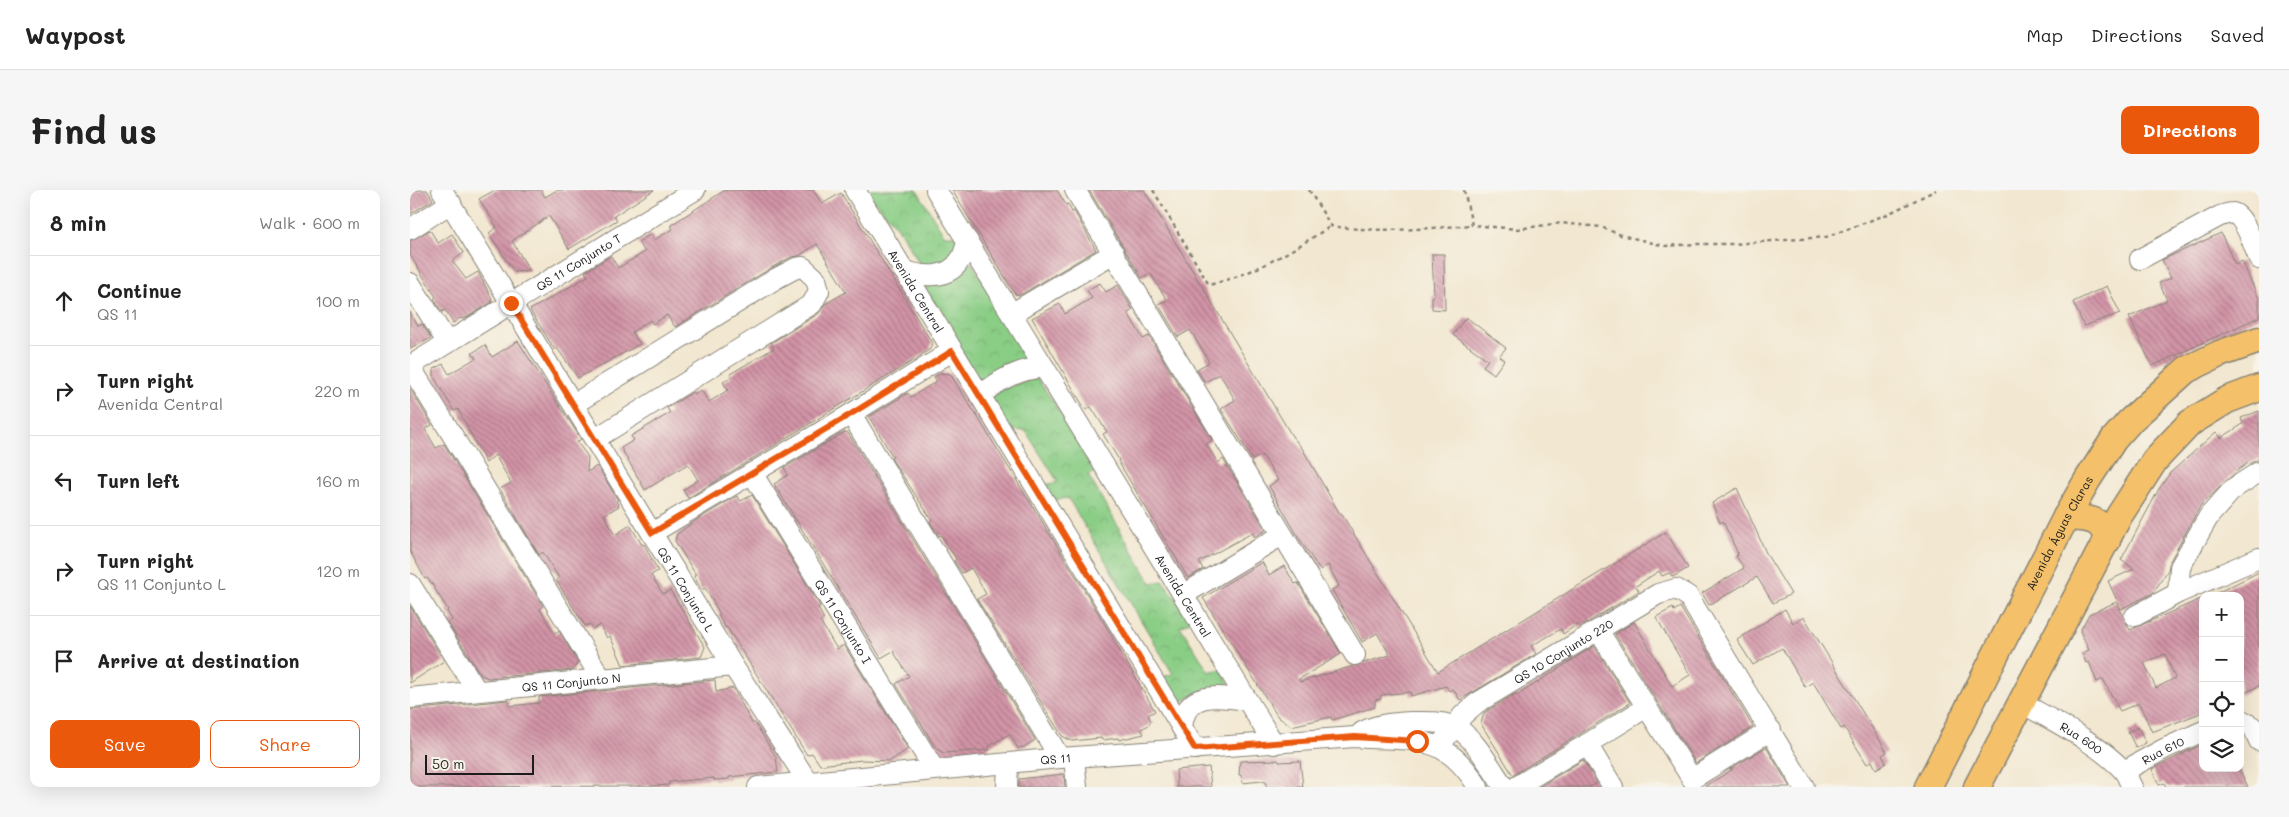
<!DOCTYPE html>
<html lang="en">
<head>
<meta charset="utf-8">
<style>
	:root { --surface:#fff; --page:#f6f6f6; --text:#222; --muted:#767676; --line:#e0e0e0; --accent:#ea580c }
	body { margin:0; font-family:Mali,sans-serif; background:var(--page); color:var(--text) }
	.controls { position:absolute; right:15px; bottom:15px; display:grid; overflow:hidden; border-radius:10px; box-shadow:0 5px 20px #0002 }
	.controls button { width:45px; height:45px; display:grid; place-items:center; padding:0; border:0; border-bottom:1px solid var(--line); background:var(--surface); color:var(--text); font:25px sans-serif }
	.scale { position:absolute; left:15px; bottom:12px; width:109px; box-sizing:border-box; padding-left:5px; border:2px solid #1c1c1c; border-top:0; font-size:14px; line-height:18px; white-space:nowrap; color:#1c1c1c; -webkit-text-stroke:4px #f7f3e8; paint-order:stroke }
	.stop { position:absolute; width:15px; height:15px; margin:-11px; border:4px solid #ea580c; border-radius:50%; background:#fff }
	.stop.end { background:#ea580c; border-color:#fff; box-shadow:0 1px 5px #0008 }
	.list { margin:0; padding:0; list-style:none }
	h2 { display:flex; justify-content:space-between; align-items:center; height:65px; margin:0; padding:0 20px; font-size:21px }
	h2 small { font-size:16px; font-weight:400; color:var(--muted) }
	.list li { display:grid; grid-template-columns:32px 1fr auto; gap:15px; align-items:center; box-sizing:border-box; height:90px; padding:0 20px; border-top:1px solid var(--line) }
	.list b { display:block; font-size:19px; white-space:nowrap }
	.list p { margin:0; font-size:16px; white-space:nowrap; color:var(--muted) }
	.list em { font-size:16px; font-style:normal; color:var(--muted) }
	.actions { display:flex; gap:10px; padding:15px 20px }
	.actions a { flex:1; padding:11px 0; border:1px solid var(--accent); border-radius:10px; text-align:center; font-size:18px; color:var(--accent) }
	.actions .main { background:var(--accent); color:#fff }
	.icon { flex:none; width:28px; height:28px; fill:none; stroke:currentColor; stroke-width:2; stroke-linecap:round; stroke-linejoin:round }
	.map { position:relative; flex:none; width:1849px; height:597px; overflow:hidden; border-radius:10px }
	header { display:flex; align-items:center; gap:30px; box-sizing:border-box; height:70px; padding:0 25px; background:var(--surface); border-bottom:1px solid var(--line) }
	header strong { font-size:24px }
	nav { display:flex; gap:28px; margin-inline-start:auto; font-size:18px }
	.intro { display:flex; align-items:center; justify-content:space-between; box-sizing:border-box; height:120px; padding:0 30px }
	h1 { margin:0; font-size:35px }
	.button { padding:12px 22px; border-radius:10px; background:var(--accent); color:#fff; font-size:18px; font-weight:700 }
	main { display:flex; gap:30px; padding:0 30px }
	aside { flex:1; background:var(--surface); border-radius:10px; box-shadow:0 5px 20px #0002 }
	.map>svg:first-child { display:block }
	.park { fill:url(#park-crowns); stroke:#537450 }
	.building { fill:url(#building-back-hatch); fill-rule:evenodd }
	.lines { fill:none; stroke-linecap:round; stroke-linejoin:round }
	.minor-casing { stroke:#878276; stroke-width:22 }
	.major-casing { stroke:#878276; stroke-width:29 }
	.path { stroke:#878276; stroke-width:2.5; stroke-dasharray:4 4; stroke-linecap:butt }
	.minor { stroke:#fff; stroke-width:20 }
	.major { stroke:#f4c16a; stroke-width:26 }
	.route { stroke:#ea580c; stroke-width:6 }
	.labels { text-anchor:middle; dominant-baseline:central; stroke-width:4.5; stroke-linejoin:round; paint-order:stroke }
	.street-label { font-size:12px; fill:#1c1c1c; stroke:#f7f3e8 }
</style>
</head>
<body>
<header>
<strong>Waypost</strong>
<nav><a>Map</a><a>Directions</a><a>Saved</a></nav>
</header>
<div class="intro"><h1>Find us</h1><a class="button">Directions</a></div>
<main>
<aside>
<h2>8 min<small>Walk · 600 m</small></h2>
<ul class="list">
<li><svg class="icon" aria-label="ahead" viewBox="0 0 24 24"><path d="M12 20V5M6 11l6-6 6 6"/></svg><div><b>Continue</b><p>QS 11</p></div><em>100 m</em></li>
<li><svg class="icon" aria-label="right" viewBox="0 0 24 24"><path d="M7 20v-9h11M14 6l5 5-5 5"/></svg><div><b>Turn right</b><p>Avenida Central</p></div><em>220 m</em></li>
<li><svg class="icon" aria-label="left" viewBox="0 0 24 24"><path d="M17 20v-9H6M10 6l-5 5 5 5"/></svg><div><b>Turn left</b></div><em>160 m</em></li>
<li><svg class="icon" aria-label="right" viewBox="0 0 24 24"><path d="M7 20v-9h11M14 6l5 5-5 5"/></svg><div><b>Turn right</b><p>QS 11 Conjunto L</p></div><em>120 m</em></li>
<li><svg class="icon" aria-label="arrive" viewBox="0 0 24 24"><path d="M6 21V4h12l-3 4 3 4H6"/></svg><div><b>Arrive at destination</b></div></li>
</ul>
<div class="actions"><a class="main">Save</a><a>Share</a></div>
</aside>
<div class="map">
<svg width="1849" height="597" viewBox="0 0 1849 597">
	<defs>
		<pattern id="park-crowns" width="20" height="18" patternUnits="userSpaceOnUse" patternTransform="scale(1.25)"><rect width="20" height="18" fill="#8acd85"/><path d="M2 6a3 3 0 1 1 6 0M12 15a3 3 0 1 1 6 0" fill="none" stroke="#76af72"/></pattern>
		<pattern id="building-back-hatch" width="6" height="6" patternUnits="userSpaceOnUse" patternTransform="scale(1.25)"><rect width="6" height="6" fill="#d294a7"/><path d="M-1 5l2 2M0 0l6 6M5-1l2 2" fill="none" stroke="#aa7887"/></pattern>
	</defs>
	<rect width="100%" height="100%" fill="#f7f3e8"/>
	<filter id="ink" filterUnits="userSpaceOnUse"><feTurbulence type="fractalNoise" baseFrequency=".02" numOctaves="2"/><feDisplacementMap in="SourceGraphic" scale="10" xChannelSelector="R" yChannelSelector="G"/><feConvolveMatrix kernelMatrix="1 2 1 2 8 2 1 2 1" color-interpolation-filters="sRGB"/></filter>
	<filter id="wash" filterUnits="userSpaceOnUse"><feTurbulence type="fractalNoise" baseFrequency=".0096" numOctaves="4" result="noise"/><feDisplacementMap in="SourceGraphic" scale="20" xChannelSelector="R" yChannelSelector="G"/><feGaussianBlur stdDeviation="1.12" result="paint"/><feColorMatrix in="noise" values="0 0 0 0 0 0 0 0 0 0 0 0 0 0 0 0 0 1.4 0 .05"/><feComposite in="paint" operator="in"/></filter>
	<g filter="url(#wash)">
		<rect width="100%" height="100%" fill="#f2e7d0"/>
		<g class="park">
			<path d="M455,0H507L534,45H545L550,58L535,77L514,81L490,41Z"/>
			<path d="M562,73L618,169L570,194L514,99Z"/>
			<path d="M627,188L690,281L678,285L741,393L753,391L782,431L770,436L799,482L811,479L822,499L789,502L769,513L752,487L763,484L658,308L643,310L635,295L648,292L615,240L600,241L577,204Z"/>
		</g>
		<g id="blocks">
			<g class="building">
				<path d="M0,0H17L23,10L0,24Z"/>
				<path d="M85,0H131L135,7L147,0H244L204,26L207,30L159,59L139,26L102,51L120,81L104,82L79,43L87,37L69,9Z"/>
				<path d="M315,0H403L412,14L431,3L522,153L520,159L504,170L278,308L273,300L288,290L278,274L235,300L211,258L224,250L221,246L260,223L257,218L283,202L284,204L291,200L299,212L318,200L313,192L322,187L320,184L364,158L361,153L408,124L415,114L436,102L407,54L389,66L381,67L361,78L265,137L257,125L243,134L240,130L222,142L230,154L168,188L147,158L145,160L120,120L178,86L175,82L201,66L208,78L235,62L228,52L241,44L244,50L263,39L261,35Z"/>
				<path d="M542,0H647L656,15L658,14L662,22L664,21L686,60L610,105L605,104Z"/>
				<path d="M679,0H734L882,246L892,258L930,324L931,323L1028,482L1256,342L1278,378L1263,387L1259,383L1252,386L1249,381L1226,396L1229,401L1170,437L1168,434L1153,444L1151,439L1121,456L1126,464L1050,510L1043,499L1039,501L1036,496L1001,506L1000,502L971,505V509L965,510V517L922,530L921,527L881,536L868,527L793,408L852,372L859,385L874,376L885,394L888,393L931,464L889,489L890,492L980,465L967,443L952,452L922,400L929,396L918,375L910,380L889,348L859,296L868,290L852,265L843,270L811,219L825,210L810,184L795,192L787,179L799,172L784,146L780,140L768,147L748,114L757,110L740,83L732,88Z"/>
				<path d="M20,40L28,53L42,44L54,63L42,71L56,89L68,82L81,107L82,112L54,129L50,128L43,133L35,120L32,122L24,109L26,107L0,65V51Z"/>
				<path d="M1811,43L1825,75L1832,71L1849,109V127L1742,176L1719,127L1757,110L1749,93L1761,88L1752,70Z"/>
				<path d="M1022,64H1034L1035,120L1022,119V107L1024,106Z"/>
				<path d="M690,93L696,102L708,95L723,120L718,123L733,149L739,146L802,250L796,254L808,273L813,269L856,340L845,347L842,343L789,372L793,379L778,388L708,271L709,270L693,244L697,242L681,217L676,220L669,209L622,128L650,114L655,124L682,108L677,100Z"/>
				<path d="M1697,96L1710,123L1674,136L1663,112Z"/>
				<path d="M0,122L8,136L12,134L21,148L0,159Z"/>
				<path d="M1056,127L1096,158L1089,166L1094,170L1084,184L1073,176L1078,170L1043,145Z"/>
				<path d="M108,151L171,249L167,252L178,267L177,282L187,276L208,310L206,311L209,316L194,325L205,345L220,335L232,355L234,354L248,381L241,385L253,404L260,400L295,457L291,467L213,475L200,446L197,448L190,435L183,439L180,434L175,436L146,390L149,388L133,362L129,365L90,299L101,293L85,265L76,273L48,219L44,221L24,187V179L33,174L39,184L66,168L62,163L75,155L82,167Z"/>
				<path d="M531,183L540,184L570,231L681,411L745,521L738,525L741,531L739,535L731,539L734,544L709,550L708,548L692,550L691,548L662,551L652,546L567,409L576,404L561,378L552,383L544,371L546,369L531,345L529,346L520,332L522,330L481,268L483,267L459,227L498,203L501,207L527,191L524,187Z"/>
				<path d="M0,199L22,235L15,239L26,258L34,254L133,416L130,419L145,444L149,441L168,472L163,480L78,488L71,485L38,433L42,430L37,421L38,420L22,394L17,388L15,389L0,361Z"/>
				<path d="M1849,221V269L1839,274L1838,273L1828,280L1791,315L1760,371L1758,380L1743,403L1711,419L1698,391L1724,379L1711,370L1749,299L1760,283L1806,242L1811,248L1833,234L1831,228Z"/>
				<path d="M435,242L438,243L625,550L614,557L608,558L599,544L578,557L580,560L533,563L526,558L486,494L499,486L483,461L471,468L364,294L378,285L374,278Z"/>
				<path d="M1327,298L1357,365L1381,404L1363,413L1347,387L1299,415L1292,403L1334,378L1326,366L1328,364L1313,331L1310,333L1302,313Z"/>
				<path d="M342,305L410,416L408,418L414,429L410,431L427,459L434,455L498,559L480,571L452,570L410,575L402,563L397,565L317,437L316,438L308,425L310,424L295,398L291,400L284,386L286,385L265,351L267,344L288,329L327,306L331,311Z"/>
				<path d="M1849,382V496L1830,505V406H1801Z"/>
				<path d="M1793,408V522L1742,542L1729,513L1710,521L1693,489L1687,492L1679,472L1676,473L1672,463L1679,460L1670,441L1679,424L1706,412L1720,440ZM1755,464L1765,488L1746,498L1734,473Z"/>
				<path d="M0,416L34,471L0,493Z"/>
				<path d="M1270,417L1343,537L1286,573L1205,444L1224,432L1262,496L1280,485L1246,427L1263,418L1264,421Z"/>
				<path d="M1375,419L1383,433L1394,427L1477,562L1472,565L1476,573L1466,579L1462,571L1457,574L1434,537L1431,539L1403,492L1395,497L1372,458L1343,475L1327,450Z"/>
				<path d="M1184,456L1220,513L1103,585L1071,534L1074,523L1105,504L1106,506Z"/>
				<path d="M305,490L306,502L323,498L342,533H345L366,567L368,582L319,587V589L304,590V588L259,592V595L244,596L0,597V520L99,510V516L129,513V507Z"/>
				<path d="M1728,537L1736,553L1726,558L1718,542Z"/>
				<path d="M1793,554V578H1829L1838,597H1756L1754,593L1749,595L1742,579Z"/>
				<path d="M1356,557L1380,597H1294L1323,579H1320Z"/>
				<path d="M868,570L869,572L890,571L893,597H856V592L852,591L832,593L831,585H829L830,571Z"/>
				<path d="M1173,570L1187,593L1180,597H1129Z"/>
				<path d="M799,577L801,597H767L766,580Z"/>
				<path d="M654,584L655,597H609V589Z"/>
			</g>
		</g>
	</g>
	<g filter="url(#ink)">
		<use href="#blocks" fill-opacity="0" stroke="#878276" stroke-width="1"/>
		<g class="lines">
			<g class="minor-casing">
				<g id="minor">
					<path id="s1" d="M32,0L323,476L398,592"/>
					<path id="s2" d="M445,0L785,559"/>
					<path id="s3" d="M526,0L864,554"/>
					<path d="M665,0L945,465"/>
					<path d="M0,39L41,13"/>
					<path d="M1730,69L1810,26C1814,25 1819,23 1823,23C1834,25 1845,59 1849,69"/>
					<path d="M493,80C512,87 538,90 550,70C554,65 555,57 558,51"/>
					<path d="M0,93L37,152"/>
					<path d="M601,124L704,63"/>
					<path d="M0,176L191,488"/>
					<path id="s4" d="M0,176L285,0"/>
					<path d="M570,206C590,189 607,180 634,177"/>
					<path d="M164,214L367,88L386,78L393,77L406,89L409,101L402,114L185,249"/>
					<path d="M441,224L650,568"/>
					<path id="s5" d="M342,283L524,579"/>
					<path d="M242,343L441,224L542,161"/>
					<path d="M0,394L67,501"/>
					<path d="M1768,403L1770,377L1799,326L1824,298L1849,282"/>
					<path d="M773,405L872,345"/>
					<path d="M1725,426L1768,403L1849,368"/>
					<path d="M1188,440L1282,589L1361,540"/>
					<path id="s6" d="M0,508L323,476"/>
					<path id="s7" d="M1610,512C1645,532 1685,551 1713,580C1717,584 1719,592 1722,597"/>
					<path d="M1830,529L1843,537L1849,551"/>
					<path d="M772,538C775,500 808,506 836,510"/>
					<path d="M952,542C967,534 984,533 1001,532C1015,532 1029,531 1043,536C1062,543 1082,580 1094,597"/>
					<path d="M1177,554L1235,518"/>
					<path id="s8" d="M1029,557L1053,525L1067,513L1248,404L1266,399L1278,406L1394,597"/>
					<path d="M664,568L667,597"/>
					<path id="s9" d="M1714,581L1754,559L1793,541"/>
					<path id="s10" d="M348,597L650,568L945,547C1003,552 1033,540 1068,597"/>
					<path d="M597,597L598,574"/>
					<path d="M1106,597L1177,554L1203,597"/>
				</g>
			</g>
			<g class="major-casing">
				<g id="major">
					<path d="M1656,327C1676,329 1693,326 1697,351"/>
					<path id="s11" d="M1518,597L1656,327L1678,289L1704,249L1720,231L1776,180L1809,164L1849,150"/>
					<path d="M1567,597L1709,326L1745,270L1780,233L1817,210L1849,198"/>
				</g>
			</g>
			<g class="path">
				<path d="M743,0L799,95C849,82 879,62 921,36"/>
				<path d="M899,0L921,36C973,43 1011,39 1062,35"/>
				<path d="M1054,0L1062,35L1107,39L1151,33L1191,37L1211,45L1255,56L1286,54H1323L1416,47L1478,24L1526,0"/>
			</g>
			<use href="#minor" class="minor"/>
			<use href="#major" class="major"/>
		</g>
	</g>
	<g class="lines" filter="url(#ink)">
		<path class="route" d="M101,113L242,343L441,224L542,161L785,559L945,547L1007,551"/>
	</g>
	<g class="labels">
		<g class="street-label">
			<text stroke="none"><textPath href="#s4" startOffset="198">QS 11 Conjunto T</textPath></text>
			<text stroke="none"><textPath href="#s2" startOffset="118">Avenida Central</textPath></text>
			<text stroke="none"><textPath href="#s11" startOffset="286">Avenida Águas Claras</textPath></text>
			<text stroke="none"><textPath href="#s1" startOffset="468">QS 11 Conjunto L</textPath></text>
			<text stroke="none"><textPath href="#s3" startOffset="475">Avenida Central</textPath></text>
			<text stroke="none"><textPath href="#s5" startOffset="174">QS 11 Conjunto I</textPath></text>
			<text stroke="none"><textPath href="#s8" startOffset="159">QS 10 Conjunto 220</textPath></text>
			<text stroke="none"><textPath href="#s6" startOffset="162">QS 11 Conjunto N</textPath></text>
			<text stroke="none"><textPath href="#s7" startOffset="71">Rua 600</textPath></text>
			<text stroke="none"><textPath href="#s9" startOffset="44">Rua 610</textPath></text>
			<text stroke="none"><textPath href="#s10" startOffset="299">QS 11</textPath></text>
		</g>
	</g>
</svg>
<div class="controls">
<button>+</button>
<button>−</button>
<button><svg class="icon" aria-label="locate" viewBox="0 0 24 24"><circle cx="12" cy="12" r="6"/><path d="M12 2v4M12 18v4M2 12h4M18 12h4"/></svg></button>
<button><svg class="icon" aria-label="layers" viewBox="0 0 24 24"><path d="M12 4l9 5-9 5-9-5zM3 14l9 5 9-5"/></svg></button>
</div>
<div class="scale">50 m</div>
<div class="stop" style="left:1007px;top:551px"></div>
<div class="stop end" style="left:101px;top:113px"></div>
</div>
</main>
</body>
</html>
